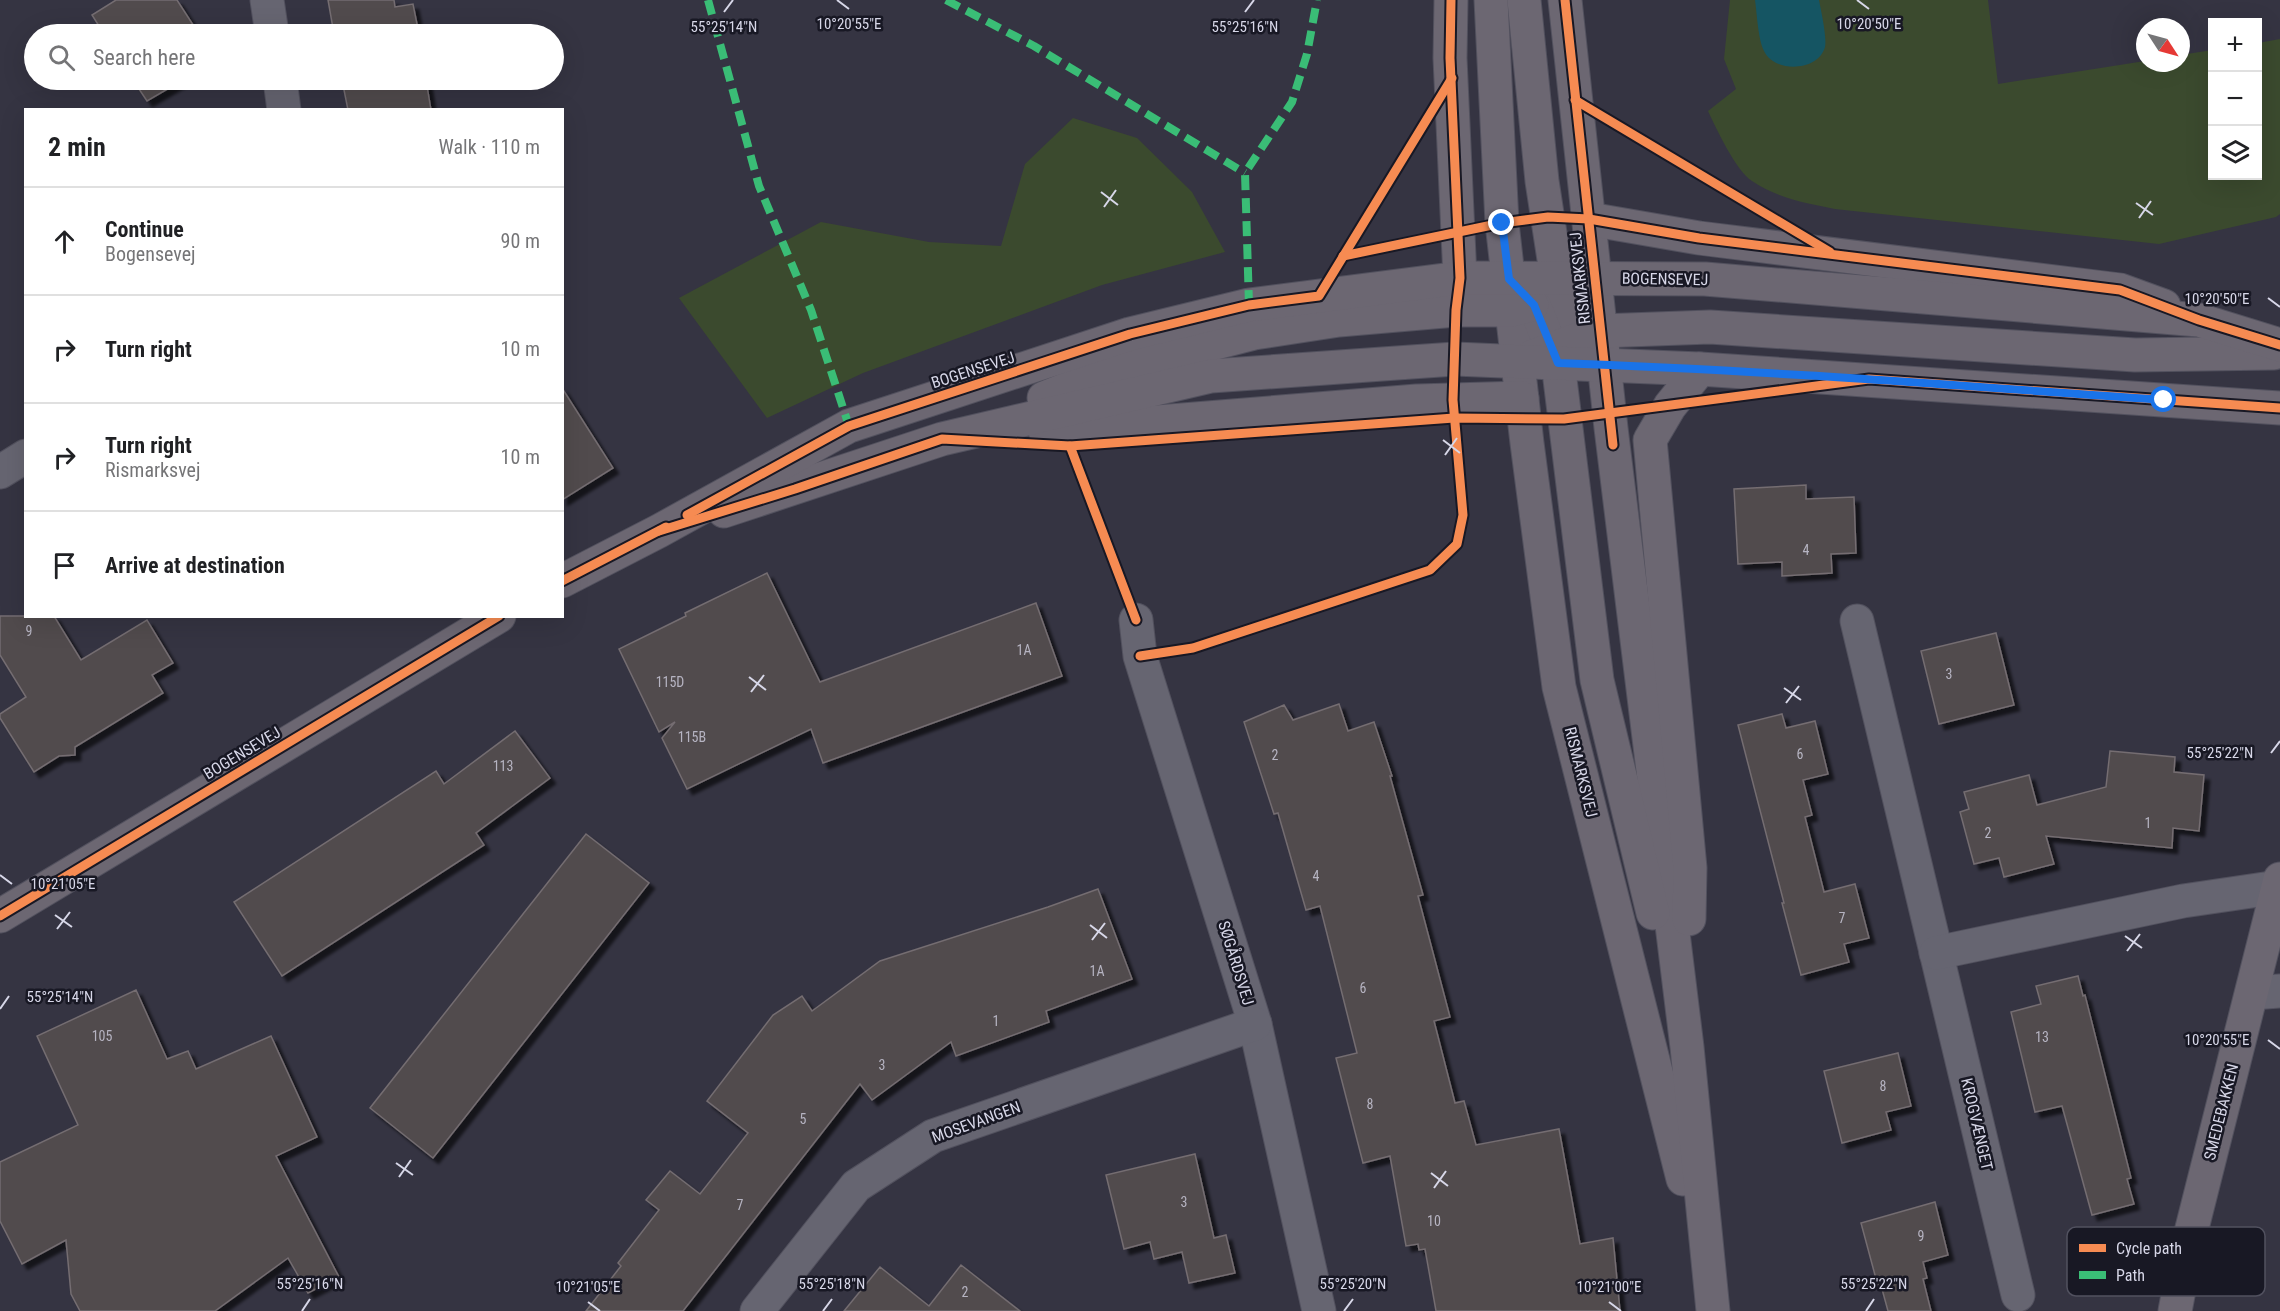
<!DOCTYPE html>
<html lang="en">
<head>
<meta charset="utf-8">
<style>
	:root { --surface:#fff; --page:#f2f2f2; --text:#202124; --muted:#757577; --line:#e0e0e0 }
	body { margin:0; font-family:"Roboto Condensed",sans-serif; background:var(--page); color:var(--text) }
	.controls { position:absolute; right:18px; top:18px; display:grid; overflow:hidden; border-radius:0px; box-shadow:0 6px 24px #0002 }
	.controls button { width:54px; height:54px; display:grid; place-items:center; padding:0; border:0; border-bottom:2px solid var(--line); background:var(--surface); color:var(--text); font:30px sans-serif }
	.compass { position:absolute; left:2136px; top:18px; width:54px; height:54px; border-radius:50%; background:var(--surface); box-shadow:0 6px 24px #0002; rotate:126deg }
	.stop { position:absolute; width:18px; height:18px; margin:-14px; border:4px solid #1a73e8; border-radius:50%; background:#fff }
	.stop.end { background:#1a73e8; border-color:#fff; box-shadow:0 2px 6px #0008 }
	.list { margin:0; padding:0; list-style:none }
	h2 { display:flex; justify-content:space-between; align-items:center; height:78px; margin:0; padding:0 24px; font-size:26px }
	h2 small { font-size:20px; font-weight:400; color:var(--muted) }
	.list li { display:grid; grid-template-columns:39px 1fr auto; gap:18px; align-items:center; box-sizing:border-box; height:108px; padding:0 24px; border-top:2px solid var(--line) }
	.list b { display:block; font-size:22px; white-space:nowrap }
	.list p { margin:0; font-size:20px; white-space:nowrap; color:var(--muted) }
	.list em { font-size:20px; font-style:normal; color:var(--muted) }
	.icon { flex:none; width:33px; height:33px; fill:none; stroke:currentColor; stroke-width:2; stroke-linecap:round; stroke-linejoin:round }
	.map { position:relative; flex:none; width:2280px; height:1311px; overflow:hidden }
	.search { position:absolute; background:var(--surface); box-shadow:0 6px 24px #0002; left:24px; top:24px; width:540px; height:66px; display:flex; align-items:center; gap:15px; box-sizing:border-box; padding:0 21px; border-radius:33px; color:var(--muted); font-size:22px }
	.panel { position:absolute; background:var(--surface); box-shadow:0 6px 24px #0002; left:24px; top:108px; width:540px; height:510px; border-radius:0px }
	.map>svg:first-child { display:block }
	.green { fill:#3b4a2e }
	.water { fill:#155563 }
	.building { fill:#514b4e; stroke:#746d71; stroke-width:1.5; filter:url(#shadow) }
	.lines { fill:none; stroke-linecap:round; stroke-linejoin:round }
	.street-casing { stroke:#52515e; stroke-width:35 }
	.secondary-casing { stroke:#52515e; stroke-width:35 }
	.street { stroke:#666571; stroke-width:33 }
	.secondary { stroke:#6c6772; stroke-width:33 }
	.quiet { stroke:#3abd76; stroke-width:8; stroke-dasharray:15 8; stroke-linecap:butt }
	.cycleway-casing { stroke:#181824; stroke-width:13 }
	.cycleway { stroke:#f68b52; stroke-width:9 }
	.route { stroke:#1a73e8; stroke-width:8 }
	.ticks { fill:none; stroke:#d7d7e8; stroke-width:2 }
	.labels { text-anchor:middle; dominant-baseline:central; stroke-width:5; stroke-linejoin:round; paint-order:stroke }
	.number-label { font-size:14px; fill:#b6b4c2 }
	.street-label { font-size:16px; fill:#d7d7e8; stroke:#181824 }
	.key { fill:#181824; stroke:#51515f; stroke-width:1.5 }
	.key-label { font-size:16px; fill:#d7d7e8 }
	.ticks-label { font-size:15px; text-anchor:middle; fill:#d7d7e8; stroke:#181824; stroke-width:5; stroke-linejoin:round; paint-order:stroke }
</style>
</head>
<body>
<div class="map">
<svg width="2280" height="1311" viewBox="0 0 2280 1311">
	<defs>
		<filter id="shadow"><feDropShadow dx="5.5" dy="5.5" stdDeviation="1.5" flood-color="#0009"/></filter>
	</defs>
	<rect width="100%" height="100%" fill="#353442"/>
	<g class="green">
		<path d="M1730,0H1988L1998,84L2145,61V63H2181V55L2212,50V176H2258V43L2280,39V214L2276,217L2159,244L1835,209C1806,203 1777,198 1752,181C1736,171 1716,128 1708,111L1736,89L1724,59Z"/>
		<path d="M1073,118L1137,138L1192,192L1225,252L1102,285L863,373L767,418L679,298L821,222L929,242L1001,246L1025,164Z"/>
	</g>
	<path class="water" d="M1755,0H1819C1821,11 1827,37 1825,47C1818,72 1774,73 1764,51C1758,39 1757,14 1755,0Z"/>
	<g class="building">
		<path d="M116,0H177L199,34H104L92,15Z"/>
		<path d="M328,0H394L395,7L413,4L419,34H334Z"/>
		<path d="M133,80H183L147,101Z"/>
		<path d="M342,80H426L431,110H348Z"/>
		<path d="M562,388L613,468L562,500Z"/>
		<path d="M1806,485V499L1854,497L1856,553L1831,554L1832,573L1782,576V562L1738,564L1734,489Z"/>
		<path d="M767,573L820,682L1036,603L1062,676L823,763L811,729L687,789L662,738L675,722L659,732L619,649L686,616L685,613Z"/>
		<path d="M0,616H54L81,660L147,620L173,663L152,675L163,693L75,747V755L59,756L34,772L0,718V714L26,697L0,655Z"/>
		<path d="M1996,633L2014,705L1939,724L1921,651Z"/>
		<path d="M1339,704L1348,731L1374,722L1392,776H1390L1423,895L1418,896L1450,1017L1434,1021L1455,1103L1464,1101L1476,1145L1559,1129L1580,1244L1613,1238L1620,1311H1436L1425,1249L1419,1250L1418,1244L1406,1246L1390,1156L1363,1163L1336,1058L1357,1053L1320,906L1306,910L1278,813L1274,814L1244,722L1284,705L1293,720Z"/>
		<path d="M1782,714L1786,728L1815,721L1828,774L1803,780L1812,815L1805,817L1824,892L1855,884L1869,938L1844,944L1849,962L1801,975L1782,903H1784L1738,725Z"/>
		<path d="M515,731L550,778L476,833L484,845L282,976L234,902L436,771L444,784Z"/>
		<path d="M2110,751L2175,757L2174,772L2204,775L2199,831L2173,828L2172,848L2046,836L2054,864L2004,877L1999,858L1974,864L1960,812L1969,809L1964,792L2029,775L2037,805L2106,787Z"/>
		<path d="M586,834L649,883L433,1158L370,1108Z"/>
		<path d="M1098,889L1132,979L1046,1011L1049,1022L956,1056L951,1042L872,1100L860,1084L683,1311H586L621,1266L618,1263L659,1210L646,1200L670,1171L700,1194L748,1133L707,1101L773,1015L802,996L812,1011L880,961L1048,907Z"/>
		<path d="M2078,976L2083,996L2085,995L2131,1178L2127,1179L2134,1204L2092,1215L2062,1106L2035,1112L2011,1012L2041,1004L2036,986Z"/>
		<path d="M136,990L167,1059L188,1051L196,1069L271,1036L317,1137L276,1156L339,1277L308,1293L288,1258L215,1311H80L71,1294L66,1240L22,1264L0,1221V1162L78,1125L37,1036Z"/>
		<path d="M1898,1053L1911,1106L1886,1112L1891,1130L1842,1143L1824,1071Z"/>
		<path d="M1195,1154L1214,1238L1226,1235L1235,1273L1189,1283L1182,1252L1154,1259L1150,1242L1124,1249L1106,1175Z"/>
		<path d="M1935,1202L1948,1255L1923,1262L1927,1278L1923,1279L1931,1311H1888L1882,1289L1879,1290L1861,1223Z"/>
		<path d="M961,1265L1020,1311H844L880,1267L929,1306Z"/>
	</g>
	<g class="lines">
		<g class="street-casing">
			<g id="street">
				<path d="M267,0L272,34"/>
				<path d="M280,80L284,110"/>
				<path d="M0,472L26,456"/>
				<path d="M1136,620L1140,656L1255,1024L1319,1311"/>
				<path d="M1857,621L2018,1295"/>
				<path d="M1936,953L2183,901L2278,887"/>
				<path d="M2252,993L2280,991"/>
				<path d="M757,1311L856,1186L933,1136L1255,1024"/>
			</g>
		</g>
		<g class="secondary-casing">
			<g id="secondary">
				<path d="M1451,0L1450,58L1460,278"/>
				<path d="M1491,0L1502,223L1527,443L1559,687L1683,1179"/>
				<path d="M1524,0L1542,181L1557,279L1563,297L1584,336L1596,354"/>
				<path d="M1565,0L1611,428L1687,1047L1713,1311"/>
				<path d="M1589,219L1699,238L2120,290L2164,306"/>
				<path d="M1508,279L1534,305L1558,363L1597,680L1653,913"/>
				<path d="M1531,357L1600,331L1710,327L2135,355L2274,353"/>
				<path d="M1044,398L1119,368L1254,333L1339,320L1456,310H1512L1532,305"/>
				<path d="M1045,431L1417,401L1522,398"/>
				<path d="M724,511L942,439L1211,376L1411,362L1455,359L1700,369L2280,408"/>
				<path d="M562,581L659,531L849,426L1130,334L1249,305L1460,278L1705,279L2199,320L2280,345"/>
				<path d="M0,916L499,616"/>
				<path d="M1689,919L1690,868L1650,440L1670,406L1700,369"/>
				<path d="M2175,1311L2187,1248L2280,879"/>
			</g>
		</g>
		<use href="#street" class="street"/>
		<use href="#secondary" class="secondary"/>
		<g class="quiet">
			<path d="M708,0L759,186L811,310L849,426"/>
			<path d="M946,0L1034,46L1245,173"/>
			<path d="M1249,305L1245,173L1292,102L1307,54L1317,0"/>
		</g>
		<g class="cycleway-casing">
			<g id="cycleway">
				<path d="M1565,0L1613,445"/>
				<path d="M1575,100L1830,252"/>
				<path d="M1343,256L1502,223L1548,217L1589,219L1699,238L2120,290L2199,320L2280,345"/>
				<path d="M1070,446L1136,620"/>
				<path d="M687,515L849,426L1130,334L1249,305L1319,296L1452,78"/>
				<path d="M659,531L795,489L942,439L1070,446L1454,418L1564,419L1869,379L2280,408"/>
				<path d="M562,581L666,527"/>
				<path d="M1140,656L1193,648L1430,570L1457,544L1463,515L1453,400L1456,310L1460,278L1450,58L1451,0"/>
				<path d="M0,916L499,616"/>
			</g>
		</g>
		<use href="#cycleway" class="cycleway"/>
	</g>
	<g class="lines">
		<path class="route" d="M1502,223L1509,279L1534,305L1558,363C1760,370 1962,386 2164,400"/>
	</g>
	<path class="ticks" d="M837,0L849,9M1857,0L1869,9M724,12L733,0M1245,12L1254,0M1101,192L1118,205M2136,203L2153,215M1104,207L1116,190M2139,218L2151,201M2268,298L2280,307M1443,440L1460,453M1445,455L1457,438M749,677L766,690M1784,688L1801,700M751,692L764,675M1786,703L1799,686M2271,753L2280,741M0,875L12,884M55,915L72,927M1090,925L1107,938M57,929L70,912M2125,936L2142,948M1092,940L1105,923M2127,951L2140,934M0,1009L9,996M2268,1040L2280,1049M396,1163L413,1175M1431,1173L1448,1186M399,1177L411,1160M1434,1188L1446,1171M588,1302L600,1311M1609,1302L1621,1311M302,1311L310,1299M823,1311L832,1299M1344,1311L1353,1299M1866,1311L1874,1299"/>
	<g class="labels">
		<g class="number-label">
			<text x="1806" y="550">4</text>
			<text x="29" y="631">9</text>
			<text x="1024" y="650">1A</text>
			<text x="1949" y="674">3</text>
			<text x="670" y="682">115D</text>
			<text x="692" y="737">115B</text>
			<text x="1800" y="754">6</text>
			<text x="1275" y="755">2</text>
			<text x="503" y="766">113</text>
			<text x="2148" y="823">1</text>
			<text x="1988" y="833">2</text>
			<text x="1316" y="876">4</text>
			<text x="1842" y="918">7</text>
			<text x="1097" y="971">1A</text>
			<text x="1363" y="988">6</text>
			<text x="996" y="1021">1</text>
			<text x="102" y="1036">105</text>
			<text x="2042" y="1037">13</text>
			<text x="882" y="1065">3</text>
			<text x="1883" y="1086">8</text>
			<text x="1370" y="1104">8</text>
			<text x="803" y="1119">5</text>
			<text x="1184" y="1202">3</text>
			<text x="740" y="1205">7</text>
			<text x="1434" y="1221">10</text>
			<text x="1921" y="1236">9</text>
			<text x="965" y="1292">2</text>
		</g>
		<g class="street-label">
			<text transform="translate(1580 278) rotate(-96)">RISMARKSVEJ</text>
			<text transform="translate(1665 279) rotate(1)">BOGENSEVEJ</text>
			<text transform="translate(973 370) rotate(-18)">BOGENSEVEJ</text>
			<text transform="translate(242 753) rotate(-31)">BOGENSEVEJ</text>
			<text transform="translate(1581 772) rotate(76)">RISMARKSVEJ</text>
			<text transform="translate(1236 963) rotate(73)">SØGÅRDSVEJ</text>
			<text transform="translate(2221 1112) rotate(-76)">SMEDEBAKKEN</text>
			<text transform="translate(976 1122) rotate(-20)">MOSEVANGEN</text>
			<text transform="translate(1977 1124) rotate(77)">KROGVÆNGET</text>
		</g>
	</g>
	<rect x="2067" y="1227" width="198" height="69" rx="9" class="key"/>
	<rect x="2079" y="1244" width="27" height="8" fill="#f68b52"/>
	<rect x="2079" y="1271" width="27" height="8" fill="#3abd76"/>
	<g class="key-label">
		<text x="2116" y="1254">Cycle path</text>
		<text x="2116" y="1281">Path</text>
	</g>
	<g class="ticks-label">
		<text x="1869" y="29">10°20'50"E</text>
		<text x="849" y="29">10°20'55"E</text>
		<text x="1245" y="32">55°25'16"N</text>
		<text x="724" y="32">55°25'14"N</text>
		<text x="2217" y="304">10°20'50"E</text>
		<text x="2220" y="758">55°25'22"N</text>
		<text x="63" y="889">10°21'05"E</text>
		<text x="60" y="1002">55°25'14"N</text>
		<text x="2217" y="1045">10°20'55"E</text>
		<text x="310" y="1289">55°25'16"N</text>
		<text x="832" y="1289">55°25'18"N</text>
		<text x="1353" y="1289">55°25'20"N</text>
		<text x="1874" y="1289">55°25'22"N</text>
		<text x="588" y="1292">10°21'05"E</text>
		<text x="1609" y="1292">10°21'00"E</text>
	</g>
</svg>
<div class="controls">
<button>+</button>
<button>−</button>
<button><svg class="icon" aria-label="layers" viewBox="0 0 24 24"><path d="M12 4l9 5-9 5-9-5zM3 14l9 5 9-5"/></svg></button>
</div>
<svg class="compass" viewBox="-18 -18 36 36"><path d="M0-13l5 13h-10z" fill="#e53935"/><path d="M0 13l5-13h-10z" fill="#757577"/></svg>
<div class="stop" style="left:2164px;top:400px"></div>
<div class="stop end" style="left:1502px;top:223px"></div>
<div class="search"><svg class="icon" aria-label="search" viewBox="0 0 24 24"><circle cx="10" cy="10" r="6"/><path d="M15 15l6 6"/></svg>Search here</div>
<section class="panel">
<h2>2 min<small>Walk · 110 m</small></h2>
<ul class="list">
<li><svg class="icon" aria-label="ahead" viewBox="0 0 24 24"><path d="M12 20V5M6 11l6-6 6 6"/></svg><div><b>Continue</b><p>Bogensevej</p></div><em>90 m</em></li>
<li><svg class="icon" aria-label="right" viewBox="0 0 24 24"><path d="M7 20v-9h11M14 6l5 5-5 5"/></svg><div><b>Turn right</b></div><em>10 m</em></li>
<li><svg class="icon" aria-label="right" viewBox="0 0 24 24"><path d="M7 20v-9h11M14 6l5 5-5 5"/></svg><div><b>Turn right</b><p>Rismarksvej</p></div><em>10 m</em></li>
<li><svg class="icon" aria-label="arrive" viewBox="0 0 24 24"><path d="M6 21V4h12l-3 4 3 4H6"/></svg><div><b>Arrive at destination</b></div></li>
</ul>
</section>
</div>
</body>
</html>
